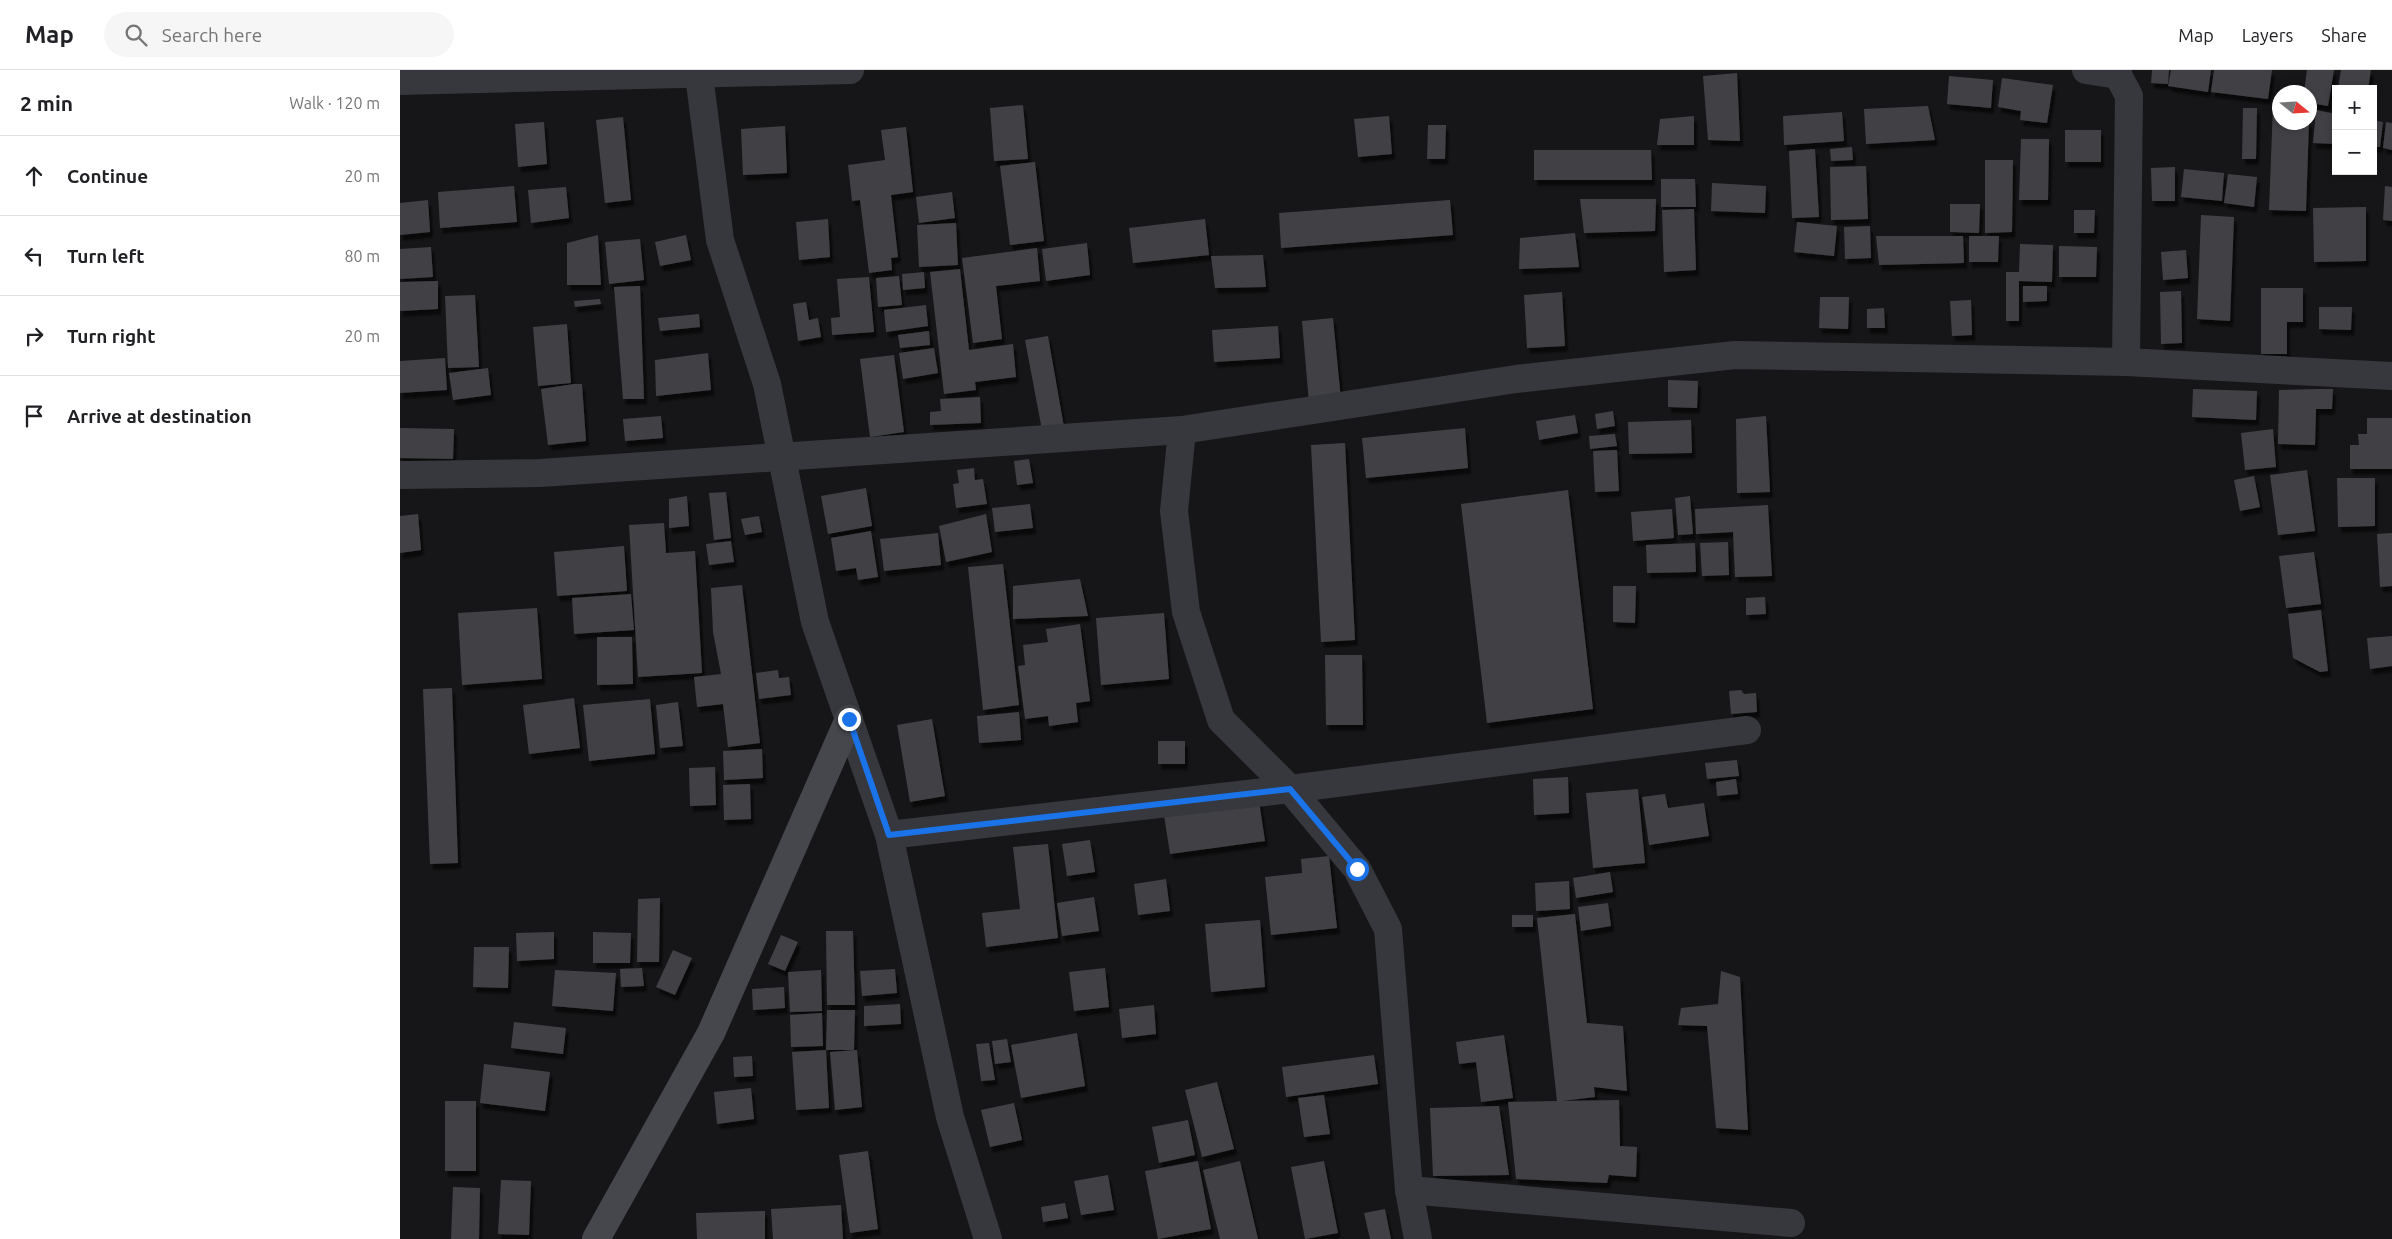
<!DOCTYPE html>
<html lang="en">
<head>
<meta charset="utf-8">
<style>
	:root { --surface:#fff; --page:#f6f6f6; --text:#202124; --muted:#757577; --line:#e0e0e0 }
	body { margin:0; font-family:Ubuntu,sans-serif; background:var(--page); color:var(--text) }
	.controls { position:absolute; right:15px; top:15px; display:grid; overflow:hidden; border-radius:0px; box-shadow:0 2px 8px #0003 }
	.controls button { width:45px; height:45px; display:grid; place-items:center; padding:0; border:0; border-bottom:1px solid var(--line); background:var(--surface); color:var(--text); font:25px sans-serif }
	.compass { position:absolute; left:1872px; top:15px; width:45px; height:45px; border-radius:50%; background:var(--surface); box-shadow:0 2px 8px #0003; rotate:108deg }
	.stop { position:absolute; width:15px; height:15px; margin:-11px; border:4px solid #1a73e8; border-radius:50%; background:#fff }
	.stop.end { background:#1a73e8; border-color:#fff; box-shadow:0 1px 5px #0008 }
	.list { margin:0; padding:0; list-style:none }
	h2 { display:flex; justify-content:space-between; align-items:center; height:65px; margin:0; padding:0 20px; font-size:21px }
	h2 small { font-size:16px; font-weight:400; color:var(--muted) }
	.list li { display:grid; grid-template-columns:32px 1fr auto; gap:15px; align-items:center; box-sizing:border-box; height:80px; padding:0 20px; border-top:1px solid var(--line) }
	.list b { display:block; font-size:19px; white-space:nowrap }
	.list em { font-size:16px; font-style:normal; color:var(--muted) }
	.icon { flex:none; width:28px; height:28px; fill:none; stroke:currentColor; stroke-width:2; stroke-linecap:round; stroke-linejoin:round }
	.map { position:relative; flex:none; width:1992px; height:1169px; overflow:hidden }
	header { display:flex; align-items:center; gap:30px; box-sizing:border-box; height:70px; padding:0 25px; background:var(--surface); border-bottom:1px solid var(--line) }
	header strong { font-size:24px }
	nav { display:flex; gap:28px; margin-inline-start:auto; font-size:18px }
	.search { width:350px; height:45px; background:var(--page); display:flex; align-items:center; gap:12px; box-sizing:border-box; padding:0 18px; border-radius:28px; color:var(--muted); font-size:19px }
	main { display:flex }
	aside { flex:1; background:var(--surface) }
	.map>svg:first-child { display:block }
	.building { fill:#404145; filter:url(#shadow) }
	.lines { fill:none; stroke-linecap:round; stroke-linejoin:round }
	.street { stroke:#37383d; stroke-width:28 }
	.secondary { stroke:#45474d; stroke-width:28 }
	.route { stroke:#1a73e8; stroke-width:6 }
</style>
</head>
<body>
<header>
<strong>Map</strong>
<div class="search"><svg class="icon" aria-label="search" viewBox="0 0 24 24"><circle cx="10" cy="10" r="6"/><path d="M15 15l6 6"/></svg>Search here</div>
<nav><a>Map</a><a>Layers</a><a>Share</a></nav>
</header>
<main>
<aside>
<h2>2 min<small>Walk · 120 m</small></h2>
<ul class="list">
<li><svg class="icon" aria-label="ahead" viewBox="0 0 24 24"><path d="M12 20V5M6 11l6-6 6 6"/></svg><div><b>Continue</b></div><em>20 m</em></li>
<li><svg class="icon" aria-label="left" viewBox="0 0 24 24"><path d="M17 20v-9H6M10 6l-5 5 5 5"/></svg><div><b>Turn left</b></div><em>80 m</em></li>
<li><svg class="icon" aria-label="right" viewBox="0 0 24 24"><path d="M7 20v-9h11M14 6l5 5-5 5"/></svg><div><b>Turn right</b></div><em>20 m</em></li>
<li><svg class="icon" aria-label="arrive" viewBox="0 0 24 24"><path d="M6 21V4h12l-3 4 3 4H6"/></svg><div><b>Arrive at destination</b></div></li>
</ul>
</aside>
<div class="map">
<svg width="1992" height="1169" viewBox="0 0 1992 1169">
	<defs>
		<filter id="shadow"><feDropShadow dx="3" dy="5.5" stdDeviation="1" flood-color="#0009"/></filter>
	</defs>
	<rect width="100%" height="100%" fill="#161618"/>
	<g class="building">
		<path d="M1752,0H1769L1768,14L1751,13Z"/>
		<path d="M1771,0H1811L1808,22L1768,16Z"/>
		<path d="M1814,0H1872L1868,29L1811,22Z"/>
		<path d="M1907,0H1934L1928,36L1910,33V22H1904Z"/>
		<path d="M1941,0H1971L1968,19H1938Z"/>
		<path d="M1337,3L1340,71L1308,70L1303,6Z"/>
		<path d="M1549,6L1593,10L1591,38L1547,34Z"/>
		<path d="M1602,8L1653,15L1647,53L1620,50L1621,41L1598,37Z"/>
		<path d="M623,35L628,89L594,91L590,38Z"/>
		<path d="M1528,36L1535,70L1466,74L1464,39Z"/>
		<path d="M1873,36H1880V52H1909L1906,141L1869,140Z"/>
		<path d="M1843,38H1857L1856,89H1842Z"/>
		<path d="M1916,40L1936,44V74L1913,73Z"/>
		<path d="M1442,42L1444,71L1384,75L1383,46Z"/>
		<path d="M989,46L992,84L958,87L954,49Z"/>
		<path d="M1294,46V75H1257L1260,49Z"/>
		<path d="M223,47L231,130L205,133L196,50Z"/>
		<path d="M1973,50L1983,52L1980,77H1973Z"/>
		<path d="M144,52L147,94L118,97L115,54Z"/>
		<path d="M1986,52L1992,53V80L1983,78Z"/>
		<path d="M1028,55H1046L1045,89H1027Z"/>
		<path d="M385,56L387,103L343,105L341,59Z"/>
		<path d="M506,57L513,122L491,125L498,187L491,188L492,200L469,203L460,130L452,131L448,95L485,90L481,60Z"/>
		<rect x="1665" y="60" width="36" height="32"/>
		<path d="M1621,69H1649L1648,130H1619Z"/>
		<path d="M1452,77L1453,90L1431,91L1430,79Z"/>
		<path d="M1415,79L1419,147L1392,148L1389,81Z"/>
		<path d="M1134,80H1251L1252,110H1134Z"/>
		<path d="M1585,90H1613L1612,162L1585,163Z"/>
		<path d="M635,92L644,171L610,175L600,96Z"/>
		<path d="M1466,96L1468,149L1431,150L1430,97Z"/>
		<path d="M1775,97V131H1752L1751,98Z"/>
		<path d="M1784,99L1824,103L1822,131L1781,127Z"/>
		<path d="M1828,104L1857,107L1854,137L1824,133Z"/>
		<path d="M1261,109H1295L1296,137H1261Z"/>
		<path d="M1312,113L1366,116L1365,143L1311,141Z"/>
		<path d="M114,116L117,152L40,158L38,122Z"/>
		<path d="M1985,116L1992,117V151L1983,150Z"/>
		<path d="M166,117L169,148L131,153L128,120Z"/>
		<path d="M552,122L555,148L519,153L516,127Z"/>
		<path d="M1180,129H1256L1255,161L1184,163Z"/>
		<path d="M28,130L30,162L0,165V133Z"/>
		<path d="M1050,130L1053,165L881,178L879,143Z"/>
		<path d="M1550,134H1580L1579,163L1550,162Z"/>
		<path d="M1966,137V191L1914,192L1913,138Z"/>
		<path d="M1294,139L1296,200L1264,202L1262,140Z"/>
		<path d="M1674,140H1695L1694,163H1674Z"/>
		<path d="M1801,145L1834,147L1830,251L1797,249Z"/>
		<path d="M428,149L430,187L399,190L396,152Z"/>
		<path d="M805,149L809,185L733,193L729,158Z"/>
		<path d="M1397,152L1437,156L1434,186L1394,182Z"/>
		<path d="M556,153L558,195L519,197L517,155Z"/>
		<path d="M1470,156L1471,188L1445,189L1444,157Z"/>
		<path d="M1175,163L1179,197L1119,199L1120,168Z"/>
		<path d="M198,165L201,215H167V173Z"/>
		<path d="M286,165L291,190L260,196L255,172Z"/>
		<path d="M1476,166H1563L1564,193L1479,195Z"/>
		<path d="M1569,166H1599L1598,192H1569Z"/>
		<path d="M240,169L244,210L209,214L205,172Z"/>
		<path d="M687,173L690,205L646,211L642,179Z"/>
		<path d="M1620,174L1653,175L1652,212L1619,211V251H1606V202H1619Z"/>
		<path d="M1659,176L1697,177L1696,207H1659Z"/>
		<path d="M31,177L33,207L0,209V179Z"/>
		<path d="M637,178L640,211L596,216L602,269L573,273L562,188Z"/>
		<path d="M1786,180L1788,208L1763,210L1761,182Z"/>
		<path d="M863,185L866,217L815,218L811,186Z"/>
		<path d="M560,199L569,280L613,274L616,307L575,312L576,320L544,324L530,202Z"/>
		<path d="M524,202L525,218L503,220L502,204Z"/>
		<path d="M499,206L502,235L478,237L476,208Z"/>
		<path d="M469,207L474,262L432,265L431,248L440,247L437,209Z"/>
		<path d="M38,211V239L0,241V212Z"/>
		<path d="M240,216L244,329H223L214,217Z"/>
		<path d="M1623,216H1647V231L1623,232Z"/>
		<path d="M1861,218H1903V252H1887V284H1861Z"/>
		<path d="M1781,221L1782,273L1761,274L1760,222Z"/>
		<path d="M1162,222L1165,276L1127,278L1124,225Z"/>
		<path d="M75,225L79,297L48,298L45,226Z"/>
		<path d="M1420,227H1449L1448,259L1419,258Z"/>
		<path d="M200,229L201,234L175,237L174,231Z"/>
		<path d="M1571,230L1572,265L1552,266L1550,231Z"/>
		<path d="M406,232L409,250L418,248L421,267L398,271L393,234Z"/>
		<path d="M526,235L528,256L486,262L484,240Z"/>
		<path d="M1919,237H1952L1951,260L1919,259Z"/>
		<path d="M1484,238L1485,258H1467V239Z"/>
		<path d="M299,244L300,257L260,261L258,248Z"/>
		<path d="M933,248L941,330L909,333L902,251Z"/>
		<path d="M167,254L171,313L138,316L133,257Z"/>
		<path d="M878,256L880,288L814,292L812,260Z"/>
		<path d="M529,261L530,275L500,278L498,265Z"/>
		<path d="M648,266L664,357L642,360L625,270Z"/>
		<path d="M534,278L538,303L503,309L499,283Z"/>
		<path d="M308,283L311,320L256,326L255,290Z"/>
		<path d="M494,285L504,362L470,367L460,289Z"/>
		<path d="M45,288L47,320L0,323V291Z"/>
		<path d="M88,298L91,325L53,330L49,303Z"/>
		<path d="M1268,310L1298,311L1297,338L1268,337Z"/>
		<path d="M174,314H182L186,371L148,375L141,319Z"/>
		<path d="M1793,319L1857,321L1856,350L1792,347Z"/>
		<path d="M1917,319H1933L1932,339H1916L1915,375L1878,374L1879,320Z"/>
		<path d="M580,327L581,353L530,355V342L541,341L540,329Z"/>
		<path d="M1213,341L1215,356L1197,359L1195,344Z"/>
		<path d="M1175,345L1178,363L1139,370L1136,351Z"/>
		<path d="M261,346L263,368L225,371L223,349Z"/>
		<path d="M1366,346L1370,422L1337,423L1336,349Z"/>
		<path d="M1967,348H1992V399H1950V375H1959L1958,364H1967Z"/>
		<path d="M1291,350L1292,383L1229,384L1228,352Z"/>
		<path d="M0,358L54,359L53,389L0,388Z"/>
		<path d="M1065,358L1068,398L966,408L962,368Z"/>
		<path d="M1873,359L1876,397L1845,400L1841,363Z"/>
		<path d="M1215,364L1217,376L1190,379L1189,366Z"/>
		<path d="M945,373L955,570L921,572L911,375Z"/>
		<path d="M1217,380L1219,421L1195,422L1193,381Z"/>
		<path d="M629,389L633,413L617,415L614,391Z"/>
		<path d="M574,398L575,410L583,409L587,434L556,438L553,414L559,413L557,400Z"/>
		<path d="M1907,400L1915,461L1878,465L1870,405Z"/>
		<path d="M1854,406L1860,437L1840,441L1834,410Z"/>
		<path d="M1937,408H1975V456L1938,457Z"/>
		<path d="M466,418L472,456L428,464L421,426Z"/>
		<path d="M1168,420L1193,639L1087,653L1061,434Z"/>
		<path d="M326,422L331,468L314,470L309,423Z"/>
		<path d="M287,426L289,456L269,458V429Z"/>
		<path d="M1290,426L1293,464L1278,465L1275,428Z"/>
		<path d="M630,434L633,458L595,462L592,438Z"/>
		<path d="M1368,435L1372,506L1335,507L1333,462L1296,464L1295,439Z"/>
		<path d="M1272,439L1274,468L1233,471L1231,442Z"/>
		<path d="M18,444L21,480L0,483V446Z"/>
		<path d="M586,444L592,482L546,492L539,456Z"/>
		<path d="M359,446L362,462L345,465L341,449Z"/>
		<path d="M264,453L266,483L295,481L302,603L238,607L229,455Z"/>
		<path d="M471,461L478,507L458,510L456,498L436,501L431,468Z"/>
		<path d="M538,463L541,495L484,501L480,469Z"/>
		<path d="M1992,463V516L1980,517L1977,464Z"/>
		<path d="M331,471L334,492L309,495L306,474Z"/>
		<path d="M1328,472L1329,505L1302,506L1300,473Z"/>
		<path d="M1295,473L1296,502L1247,503L1246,475Z"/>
		<path d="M224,476L227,521L157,526L154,482Z"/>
		<path d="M1914,482L1921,534L1886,538L1879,486Z"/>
		<path d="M603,494L619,635L583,640L568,497Z"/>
		<path d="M680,509L688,546L613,549V516Z"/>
		<path d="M342,515L360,673L328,677L323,634L297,637L294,607L321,604L313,562L311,518Z"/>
		<path d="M1213,516H1236L1235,553L1213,552Z"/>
		<path d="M231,524L234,560L174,564L172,528Z"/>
		<path d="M1365,527L1366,544L1346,545V528Z"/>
		<path d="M137,538L142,609L62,615L58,543Z"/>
		<path d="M1921,540L1928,601L1920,602L1893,588L1888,544Z"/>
		<path d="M764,543L769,609L701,615L696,548Z"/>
		<path d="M680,554L690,631L676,633L678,652L649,656L648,646L625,649L618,596L625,595L623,575L648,572L646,559Z"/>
		<path d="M1992,566V596L1970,599L1967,568Z"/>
		<path d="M197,567H232L233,614L197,615Z"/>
		<path d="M925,585H962L963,655H926Z"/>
		<path d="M378,600L379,608L389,607L391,625L359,629L356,603Z"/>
		<path d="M52,618L58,793L30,794L23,619Z"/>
		<path d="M1341,620L1344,624L1356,623L1357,642L1331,644L1329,621Z"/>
		<path d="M174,628L180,678L129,684L123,635Z"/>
		<path d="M250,629L255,684L189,691L183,635Z"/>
		<path d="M278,632L283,676L260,678L256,635Z"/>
		<path d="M619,642L621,670L579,673L577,646Z"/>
		<path d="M532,649L545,726L510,732L497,655Z"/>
		<rect x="758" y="671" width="27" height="23"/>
		<path d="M362,679L363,708L324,710L323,681Z"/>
		<path d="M1337,690L1339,706L1307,709L1305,693Z"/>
		<path d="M315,697L316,735L290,736L289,698Z"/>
		<path d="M1168,707L1169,743L1134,745L1133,709Z"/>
		<path d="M1336,709L1338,724L1317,726L1316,712Z"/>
		<path d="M350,714L351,749L324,750L323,715Z"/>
		<path d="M1238,719L1245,793L1193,798L1186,723Z"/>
		<path d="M1265,724L1268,738L1304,733L1309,766L1249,775L1242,727Z"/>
		<path d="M859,731L865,771L770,784L764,745Z"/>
		<path d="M690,770L695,802L667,806L662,774Z"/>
		<path d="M648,774L658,868L586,877L582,843L620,839L613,777Z"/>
		<path d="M929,786L937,858L871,865L865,807L902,803L901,789Z"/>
		<path d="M1210,802L1213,822L1176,828L1173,808Z"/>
		<path d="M766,809L770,841L738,845L734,814Z"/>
		<path d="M1169,811L1170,839L1136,841L1135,813Z"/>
		<path d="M694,827L699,861L662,866L657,833Z"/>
		<path d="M260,828L259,892H237L238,829Z"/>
		<path d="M1208,833L1211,856L1181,861L1178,837Z"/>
		<path d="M1175,844L1187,953L1223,956L1227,1021L1194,1017L1195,1027L1162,1031L1219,1030L1220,1076L1237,1077L1236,1107L1209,1105L1207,1113L1116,1109L1108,1032L1157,1031L1137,848Z"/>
		<rect x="1112" y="845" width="21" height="12"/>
		<path d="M860,850L865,917L811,922L805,854Z"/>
		<path d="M426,861H453L455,935H427Z"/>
		<path d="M154,862V889L117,891L116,863Z"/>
		<path d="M193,862L231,863L230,893H193Z"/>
		<path d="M381,865L398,872L385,901L368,894Z"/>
		<path d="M74,877H109L108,918L73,917Z"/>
		<path d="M273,880L292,888L275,925L256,917Z"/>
		<path d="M242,898L244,916L221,917L220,899Z"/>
		<path d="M705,898L709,937L674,941L669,902Z"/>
		<path d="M495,899L497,923L462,926L460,901Z"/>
		<path d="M155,900L216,903L213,941L152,936Z"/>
		<path d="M421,900L422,941L390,942L388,902Z"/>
		<path d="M1321,901L1340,907L1348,1060L1316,1058L1307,956L1278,955L1281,938L1318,934Z"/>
		<path d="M384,917L385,938L353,940L352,919Z"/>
		<path d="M500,934L501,954L464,956V936Z"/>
		<path d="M754,935L756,964L722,968L719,939Z"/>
		<path d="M427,940H455L454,980H426Z"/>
		<path d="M422,943L423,976L391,977L390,945Z"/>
		<path d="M114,952L166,958L163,984L111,978Z"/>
		<path d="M677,963L685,1016L621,1028L611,975Z"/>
		<path d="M1104,965L1113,1028L1081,1032L1076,992L1059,994L1056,972Z"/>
		<path d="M607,969L611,992L595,994L592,971Z"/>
		<path d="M589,973L595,1010L581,1011L576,974Z"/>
		<path d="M426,980L429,1038L396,1040L392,982Z"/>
		<path d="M457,980L462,1037L435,1040L430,982Z"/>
		<path d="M974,985L978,1014L886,1027L882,997Z"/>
		<path d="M352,986L353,1006L334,1007L333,987Z"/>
		<path d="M84,994L150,1002L145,1041L80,1033Z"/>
		<path d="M817,1012L834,1079L802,1087L785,1020Z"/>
		<path d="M351,1018L354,1049L317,1054L314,1022Z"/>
		<path d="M924,1025L930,1064L904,1067L898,1028Z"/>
		<rect x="45" y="1031" width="31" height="70"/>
		<path d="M614,1033L622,1070L590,1077L581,1040Z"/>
		<path d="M1099,1036L1109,1105L1033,1106L1030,1038Z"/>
		<path d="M788,1050L795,1085L759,1093L752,1057Z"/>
		<path d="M468,1081L478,1159L450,1163L439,1085Z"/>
		<path d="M798,1091L811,1159L758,1169L745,1101Z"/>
		<path d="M840,1091L858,1169H820L803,1100Z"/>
		<path d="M924,1091L938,1163L905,1169L891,1097Z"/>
		<path d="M708,1105L714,1140L681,1145L674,1111Z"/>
		<path d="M101,1110L131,1111L129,1165L98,1164Z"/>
		<path d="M53,1117L80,1118L79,1169H51Z"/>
		<path d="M665,1133L668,1148L643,1152L641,1137Z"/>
		<path d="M441,1135L443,1169H373L371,1139Z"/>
		<path d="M985,1139L991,1169H970L964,1143Z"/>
		<path d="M365,1141V1169H297L296,1143Z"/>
	</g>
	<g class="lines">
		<g class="street">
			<path d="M296,0L299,5L320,170L367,314L415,552L489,765L550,1047L588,1169"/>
			<path d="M1686,0L1718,5"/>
			<path d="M1718,0V5L1729,26L1726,292"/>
			<path d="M0,11L450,0"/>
			<path d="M782,360L774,441L786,542L821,650L890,719L957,799L988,859L1009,1120L1018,1169"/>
			<path d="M0,405L140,403L782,360L1116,309L1335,285L1726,292L1992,306"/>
			<path d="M489,765L890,719L1347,660"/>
			<path d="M1009,1120L1391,1153"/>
		</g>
		<path class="secondary" d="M196,1169L311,963L449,649"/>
	</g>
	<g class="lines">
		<path class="route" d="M449,649L489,765L890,719L957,799"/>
	</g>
</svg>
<div class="controls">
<button>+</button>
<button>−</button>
</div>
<svg class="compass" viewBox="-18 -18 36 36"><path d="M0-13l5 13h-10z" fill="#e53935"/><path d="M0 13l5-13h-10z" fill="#757577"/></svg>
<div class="stop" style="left:957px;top:799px"></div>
<div class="stop end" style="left:449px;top:649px"></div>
</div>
</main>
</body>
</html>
